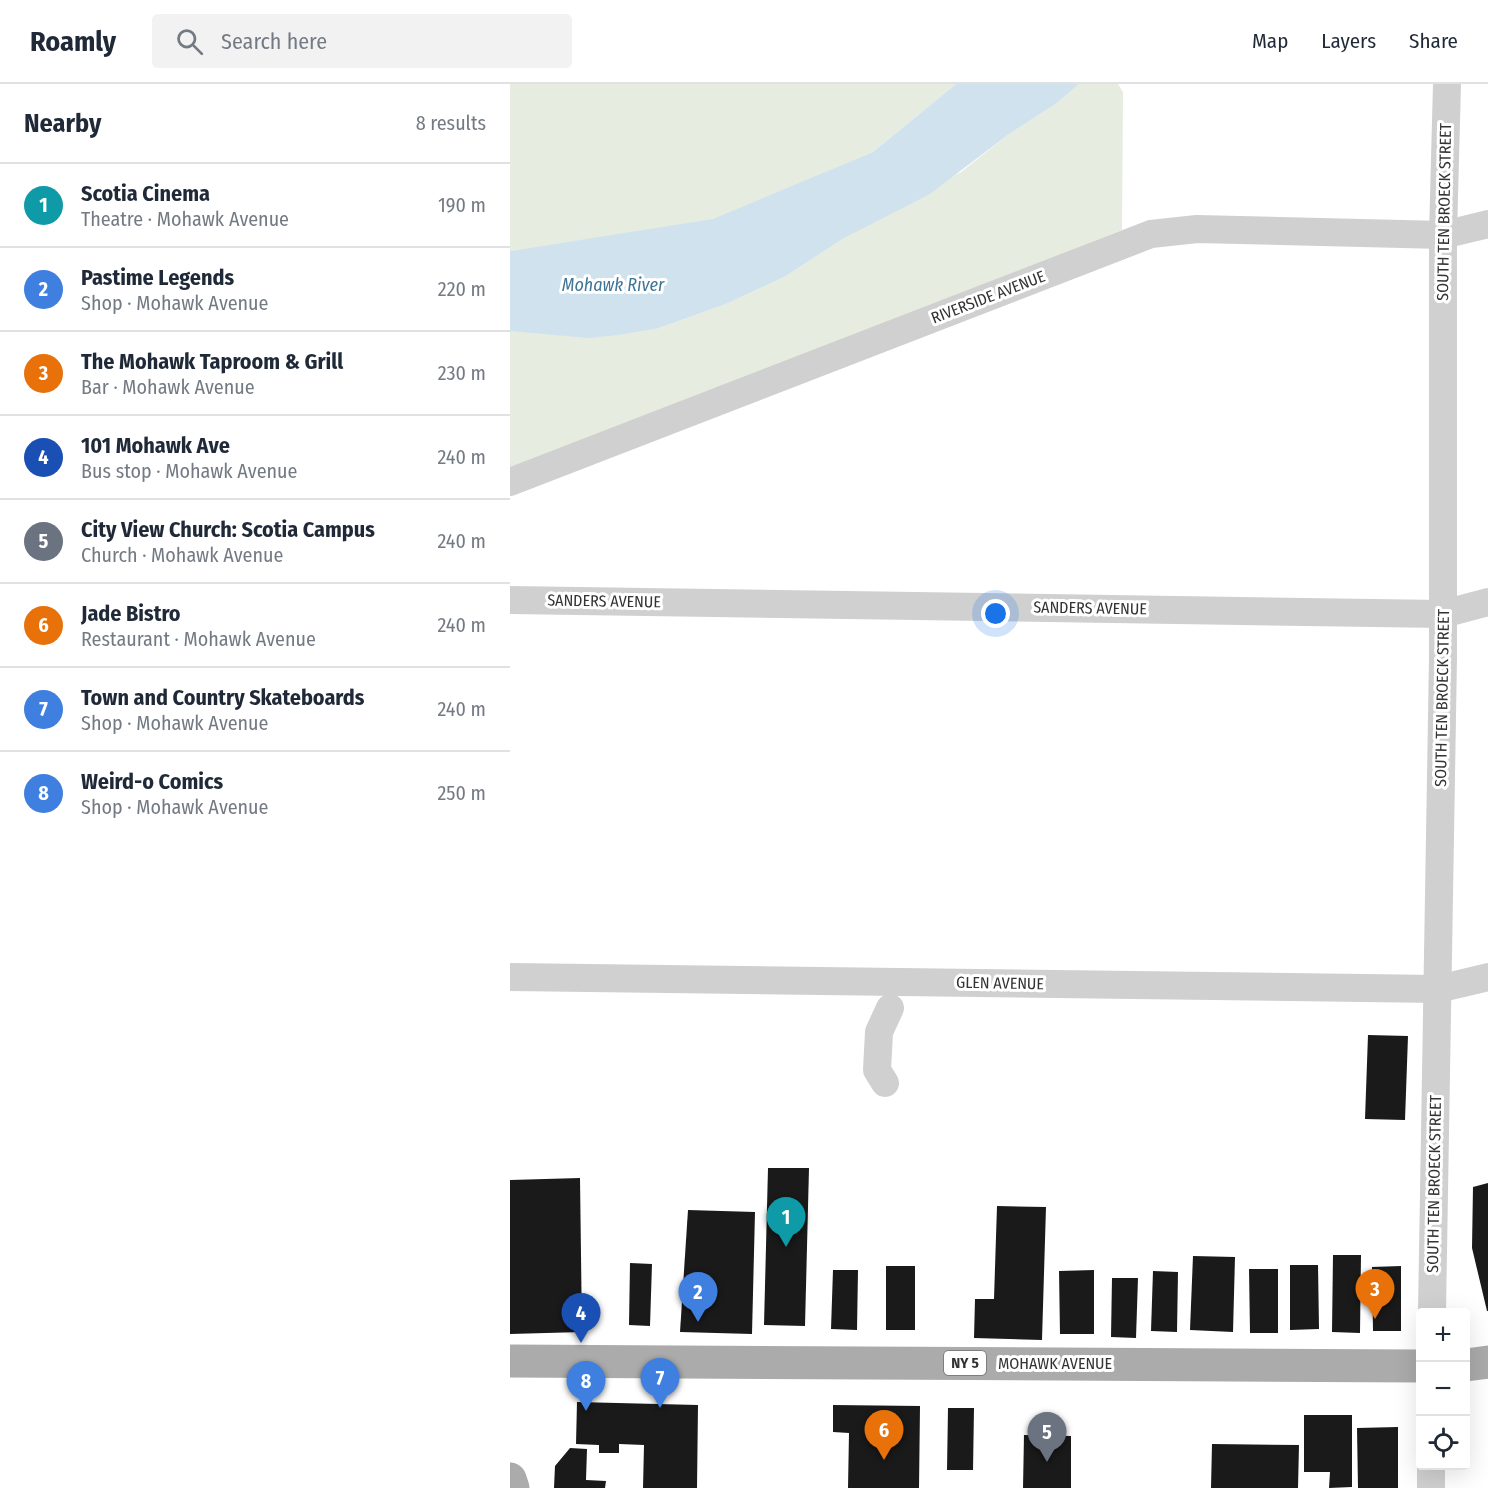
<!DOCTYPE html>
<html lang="en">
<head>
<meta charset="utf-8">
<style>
	:root { --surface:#fff; --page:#f2f2f3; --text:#1f2937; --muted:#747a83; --line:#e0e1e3; --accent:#ea580c }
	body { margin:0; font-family:"Fira Sans Condensed",sans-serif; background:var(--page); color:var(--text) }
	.controls { position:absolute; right:18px; bottom:18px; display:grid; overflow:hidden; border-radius:6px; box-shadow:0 6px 24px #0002 }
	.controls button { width:54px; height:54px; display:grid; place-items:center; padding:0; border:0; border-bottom:2px solid var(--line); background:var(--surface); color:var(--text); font:30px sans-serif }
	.you { position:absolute; left:486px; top:530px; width:21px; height:21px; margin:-15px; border:4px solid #fff; border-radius:50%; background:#1a73e8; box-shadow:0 0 0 9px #1a73e833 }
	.badge { display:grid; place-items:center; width:39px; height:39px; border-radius:50%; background:var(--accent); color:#fff; font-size:20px; font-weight:700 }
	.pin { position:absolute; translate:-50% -50px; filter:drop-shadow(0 2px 3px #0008) }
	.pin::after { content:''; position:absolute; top:32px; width:21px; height:18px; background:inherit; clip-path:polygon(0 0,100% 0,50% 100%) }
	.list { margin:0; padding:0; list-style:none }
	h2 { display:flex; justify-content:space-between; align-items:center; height:78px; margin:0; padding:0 24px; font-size:26px }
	h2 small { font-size:20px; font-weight:400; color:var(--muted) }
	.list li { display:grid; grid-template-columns:39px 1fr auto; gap:18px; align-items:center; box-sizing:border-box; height:84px; padding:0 24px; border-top:2px solid var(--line) }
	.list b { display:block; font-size:22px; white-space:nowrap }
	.list p { margin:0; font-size:20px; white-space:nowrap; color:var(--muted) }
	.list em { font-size:20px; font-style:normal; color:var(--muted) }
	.icon { flex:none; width:33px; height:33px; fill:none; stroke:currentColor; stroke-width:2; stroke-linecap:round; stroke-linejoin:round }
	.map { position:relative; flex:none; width:978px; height:1404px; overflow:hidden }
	header { display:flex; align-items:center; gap:36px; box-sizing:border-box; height:84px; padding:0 30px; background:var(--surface); border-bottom:2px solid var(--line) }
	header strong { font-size:28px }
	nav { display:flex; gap:33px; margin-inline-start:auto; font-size:21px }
	.search { width:420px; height:54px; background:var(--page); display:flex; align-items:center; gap:15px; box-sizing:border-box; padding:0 21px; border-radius:6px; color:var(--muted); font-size:22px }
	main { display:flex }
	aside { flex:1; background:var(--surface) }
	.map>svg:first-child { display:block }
	.green { fill:#e6ecdf }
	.water { fill:#cfe2ee }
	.building { fill:#1a1a1a }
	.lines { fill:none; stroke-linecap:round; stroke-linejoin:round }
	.minor { stroke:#d0d0d0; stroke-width:28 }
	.major { stroke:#ababab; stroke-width:33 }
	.labels { text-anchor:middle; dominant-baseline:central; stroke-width:6; stroke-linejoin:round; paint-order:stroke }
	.shield { fill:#fff; stroke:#707070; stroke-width:1.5 }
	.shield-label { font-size:15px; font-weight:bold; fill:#333 }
	.street-label { font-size:16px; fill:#333; stroke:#fff }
	.water-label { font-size:18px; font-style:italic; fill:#3f7597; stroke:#fff }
</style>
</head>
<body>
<header>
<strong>Roamly</strong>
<div class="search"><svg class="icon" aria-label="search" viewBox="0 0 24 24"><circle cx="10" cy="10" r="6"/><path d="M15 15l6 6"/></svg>Search here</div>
<nav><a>Map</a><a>Layers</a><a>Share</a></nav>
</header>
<main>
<aside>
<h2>Nearby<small>8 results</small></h2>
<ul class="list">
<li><span class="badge" style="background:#0f9aa8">1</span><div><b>Scotia Cinema</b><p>Theatre · Mohawk Avenue</p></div><em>190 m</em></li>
<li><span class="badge" style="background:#3f7fe0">2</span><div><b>Pastime Legends</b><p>Shop · Mohawk Avenue</p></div><em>220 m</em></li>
<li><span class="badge" style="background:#e8710a">3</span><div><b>The Mohawk Taproom &amp; Grill</b><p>Bar · Mohawk Avenue</p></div><em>230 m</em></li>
<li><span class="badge" style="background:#1a4fb4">4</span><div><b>101 Mohawk Ave</b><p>Bus stop · Mohawk Avenue</p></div><em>240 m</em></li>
<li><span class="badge" style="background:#6b7280">5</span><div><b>City View Church: Scotia Campus</b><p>Church · Mohawk Avenue</p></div><em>240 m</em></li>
<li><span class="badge" style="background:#e8710a">6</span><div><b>Jade Bistro</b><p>Restaurant · Mohawk Avenue</p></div><em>240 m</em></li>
<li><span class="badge" style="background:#3f7fe0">7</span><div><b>Town and Country Skateboards</b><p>Shop · Mohawk Avenue</p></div><em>240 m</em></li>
<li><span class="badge" style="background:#3f7fe0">8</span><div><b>Weird-o Comics</b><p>Shop · Mohawk Avenue</p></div><em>250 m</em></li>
</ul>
</aside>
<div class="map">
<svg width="978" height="1404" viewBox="0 0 978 1404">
	<rect width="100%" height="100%" fill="#fff"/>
	<g class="green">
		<path d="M0,0H446L363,68L203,136L0,167Z"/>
		<path d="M569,0H608L613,8L612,146L0,386V247L149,244L216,220L276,192L334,154L451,88L499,50L547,19Z"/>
	</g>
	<path class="water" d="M446,0H569L547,19L499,50L420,110L334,154L276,192L216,220L149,244L108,251L79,254L0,247V167L203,135L363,68Z"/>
	<g class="building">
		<path d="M858,951L898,952L895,1036L855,1035Z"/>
		<path d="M258,1084H299L295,1242L254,1241Z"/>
		<path d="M70,1094L72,1248L0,1250V1096Z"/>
		<path d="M978,1099V1227H977L962,1164L963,1103Z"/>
		<path d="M487,1122L536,1123L532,1256L464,1254L465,1215H484Z"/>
		<path d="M178,1126L245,1128L242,1250L170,1248Z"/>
		<path d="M823,1171H851L850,1249L822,1248Z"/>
		<path d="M683,1172L725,1173L723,1248L680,1246Z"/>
		<path d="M120,1179L142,1180L140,1242L119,1241Z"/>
		<path d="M780,1181H808L809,1245L780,1246Z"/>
		<rect x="376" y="1182" width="29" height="64"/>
		<path d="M891,1182V1247H863L862,1183Z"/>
		<path d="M739,1185H768V1249H740Z"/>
		<path d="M323,1186H348L347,1246L321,1245Z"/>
		<path d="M584,1186V1250H550L549,1187Z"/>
		<path d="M643,1187L668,1188L667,1248L641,1247Z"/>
		<path d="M602,1194H628L626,1254L601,1253Z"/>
		<path d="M67,1318L188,1321L187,1404H133L134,1361L109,1360V1369H89V1361L66,1360Z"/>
		<path d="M323,1321L410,1322L409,1404H338L339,1349L323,1348Z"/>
		<path d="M438,1324H464L463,1386H437Z"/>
		<path d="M794,1331H842V1403L819,1404L820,1388H794Z"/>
		<path d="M888,1343V1404H848L847,1344Z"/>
		<path d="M514,1351L561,1352V1404H513Z"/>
		<path d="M702,1360L789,1361L788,1404H701Z"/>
		<path d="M60,1364L77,1365L76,1396L96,1397L95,1404H44L45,1382Z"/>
	</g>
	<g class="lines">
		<g class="minor">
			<path d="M0,398L641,150L687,145L933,151L978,140"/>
			<path d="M0,516L933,530L978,518"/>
			<path d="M0,893L928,905L978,893"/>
			<path d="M375,999L367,986L369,948L380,924"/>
			<path d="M922,1228L933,573V151L937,0"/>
			<path d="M921,1382V1404"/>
		</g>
		<g class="major">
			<path d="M0,1277L910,1282"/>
			<path d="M956,1281L978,1278"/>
			<path d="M0,1395L3,1404"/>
		</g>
	</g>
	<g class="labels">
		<rect class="shield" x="434" y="1267" width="42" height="24" rx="4.5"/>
		<g class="shield-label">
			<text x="455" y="1279">NY 5</text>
		</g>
		<g class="street-label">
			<text transform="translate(934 128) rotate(-89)">SOUTH TEN BROECK STREET</text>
			<text transform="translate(478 213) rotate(-21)">RIVERSIDE AVENUE</text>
			<text transform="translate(94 517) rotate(1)">SANDERS AVENUE</text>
			<text transform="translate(580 524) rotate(1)">SANDERS AVENUE</text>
			<text transform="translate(932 614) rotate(-89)">SOUTH TEN BROECK STREET</text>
			<text transform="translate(490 899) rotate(1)">GLEN AVENUE</text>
			<text transform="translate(924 1100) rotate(-89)">SOUTH TEN BROECK STREET</text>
			<text x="545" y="1279">MOHAWK AVENUE</text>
		</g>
		<g class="water-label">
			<text x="103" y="201">Mohawk River</text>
		</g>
	</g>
</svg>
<div class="controls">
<button>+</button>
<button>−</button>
<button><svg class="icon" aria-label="locate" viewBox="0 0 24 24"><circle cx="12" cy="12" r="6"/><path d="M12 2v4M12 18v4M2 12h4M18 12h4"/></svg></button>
</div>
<div class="you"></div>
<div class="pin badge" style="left:276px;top:1163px;background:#0f9aa8">1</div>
<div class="pin badge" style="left:188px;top:1238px;background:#3f7fe0">2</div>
<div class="pin badge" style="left:865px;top:1235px;background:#e8710a">3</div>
<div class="pin badge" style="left:71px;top:1259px;background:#1a4fb4">4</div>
<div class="pin badge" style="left:537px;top:1378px;background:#6b7280">5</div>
<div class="pin badge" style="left:374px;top:1376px;background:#e8710a">6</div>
<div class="pin badge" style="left:150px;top:1324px;background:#3f7fe0">7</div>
<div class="pin badge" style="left:76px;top:1327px;background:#3f7fe0">8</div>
</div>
</main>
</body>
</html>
